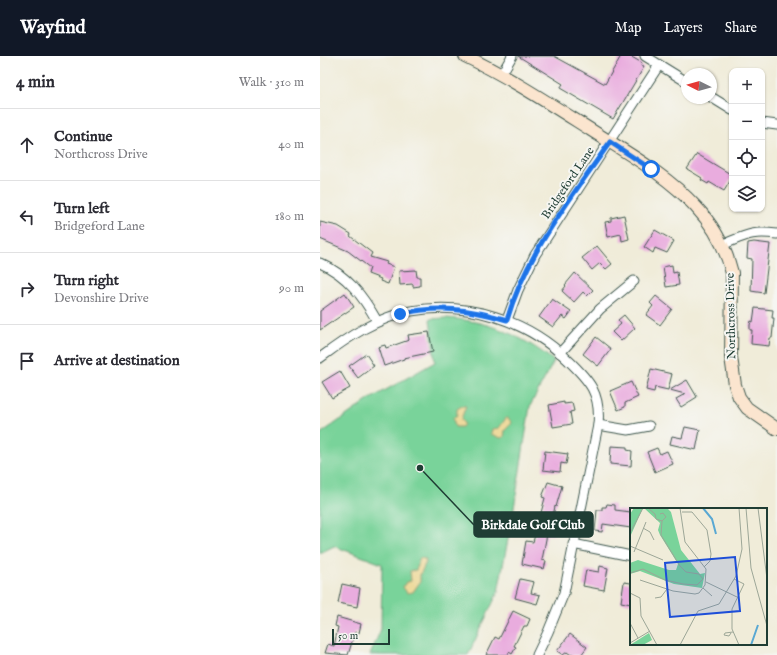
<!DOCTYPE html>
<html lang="en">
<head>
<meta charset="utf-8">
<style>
	:root { --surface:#fff; --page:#f2f2f3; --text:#2b2b33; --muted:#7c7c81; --line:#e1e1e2; --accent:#111827 }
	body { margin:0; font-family:"IM FELL English",serif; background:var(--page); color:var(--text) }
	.controls { position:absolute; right:12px; top:12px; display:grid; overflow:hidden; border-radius:8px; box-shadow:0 1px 3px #0004 }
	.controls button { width:36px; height:36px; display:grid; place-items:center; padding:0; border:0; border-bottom:1px solid var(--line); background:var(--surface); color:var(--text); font:20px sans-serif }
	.compass { position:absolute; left:361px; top:12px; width:36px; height:36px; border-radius:50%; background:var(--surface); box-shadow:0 1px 3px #0004; rotate:275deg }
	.scale { position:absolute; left:12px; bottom:10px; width:58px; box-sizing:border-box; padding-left:4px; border:2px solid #1f3d34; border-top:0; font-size:11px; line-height:14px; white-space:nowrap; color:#1f3d34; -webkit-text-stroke:3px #f6f6f2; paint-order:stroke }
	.stop { position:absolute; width:12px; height:12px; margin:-9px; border:3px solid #1a73e8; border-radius:50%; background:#fff }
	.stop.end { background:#1a73e8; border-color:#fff; box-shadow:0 1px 4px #0008 }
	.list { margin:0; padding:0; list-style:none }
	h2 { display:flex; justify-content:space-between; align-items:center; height:52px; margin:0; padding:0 16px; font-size:17px }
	h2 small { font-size:13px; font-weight:400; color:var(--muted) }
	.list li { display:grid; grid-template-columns:26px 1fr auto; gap:12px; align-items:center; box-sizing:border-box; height:72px; padding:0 16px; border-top:1px solid var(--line) }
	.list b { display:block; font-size:15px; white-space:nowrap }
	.list p { margin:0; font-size:13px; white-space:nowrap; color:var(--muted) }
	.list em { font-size:13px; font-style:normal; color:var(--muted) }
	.icon { flex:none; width:22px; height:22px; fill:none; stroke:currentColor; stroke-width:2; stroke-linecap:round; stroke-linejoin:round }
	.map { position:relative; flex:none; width:457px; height:599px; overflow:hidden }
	header { display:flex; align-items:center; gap:24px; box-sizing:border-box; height:56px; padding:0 20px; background:var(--accent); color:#fff }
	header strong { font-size:19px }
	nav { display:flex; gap:22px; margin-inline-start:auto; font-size:14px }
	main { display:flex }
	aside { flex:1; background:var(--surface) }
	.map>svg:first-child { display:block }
	.green { fill:#79d39a; stroke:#4c8867 }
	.sand { fill:#eeda9e; stroke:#868c69 }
	.building { fill:#e9acde }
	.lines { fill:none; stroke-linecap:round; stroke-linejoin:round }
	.street-casing { stroke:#3e574d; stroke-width:11 }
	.secondary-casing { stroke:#3e574d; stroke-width:14 }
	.street { stroke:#fff; stroke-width:9 }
	.secondary { stroke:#fbe5cf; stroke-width:12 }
	.route { stroke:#1a73e8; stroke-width:5 }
	.labels { text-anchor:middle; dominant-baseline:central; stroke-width:4; stroke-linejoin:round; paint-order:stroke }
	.street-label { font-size:12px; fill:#1f3d34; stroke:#f6f6f2 }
	.inset-river { fill:none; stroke:#59a8d3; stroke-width:2 }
	.inset-road { fill:none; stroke:#9ca697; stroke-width:1 }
	.view { fill:#1d4ed8; fill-opacity:0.15; stroke:#1d4ed8; stroke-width:2 }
	.inset-edge { fill:none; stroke:#1f3d34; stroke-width:2 }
	.leader { fill:none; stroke:#1f3d34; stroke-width:1.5 }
	.callout-dot { fill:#1f3d34; stroke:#f6f6f2; stroke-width:1.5 }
	.callout { fill:#1f3d34; stroke:#1f3d34; stroke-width:1.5 }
	.callout-label { font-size:13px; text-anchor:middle; font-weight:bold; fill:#fff }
</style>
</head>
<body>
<header>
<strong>Wayfind</strong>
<nav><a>Map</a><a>Layers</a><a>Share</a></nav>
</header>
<main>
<aside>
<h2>4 min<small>Walk · 310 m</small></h2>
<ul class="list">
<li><svg class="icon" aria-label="ahead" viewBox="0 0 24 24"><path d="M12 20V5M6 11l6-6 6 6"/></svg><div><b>Continue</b><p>Northcross Drive</p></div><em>40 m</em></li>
<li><svg class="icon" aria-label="left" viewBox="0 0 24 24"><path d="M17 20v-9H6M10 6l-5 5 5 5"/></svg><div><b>Turn left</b><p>Bridgeford Lane</p></div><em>180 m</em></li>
<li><svg class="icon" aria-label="right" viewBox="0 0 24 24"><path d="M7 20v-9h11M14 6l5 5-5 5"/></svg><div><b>Turn right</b><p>Devonshire Drive</p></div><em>90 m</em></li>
<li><svg class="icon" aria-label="arrive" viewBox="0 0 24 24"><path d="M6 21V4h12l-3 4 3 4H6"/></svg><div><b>Arrive at destination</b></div></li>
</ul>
</aside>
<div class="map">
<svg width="457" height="599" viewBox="0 0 457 599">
	<rect width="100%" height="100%" fill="#f6f6f2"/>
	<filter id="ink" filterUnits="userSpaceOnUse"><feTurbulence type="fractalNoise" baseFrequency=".025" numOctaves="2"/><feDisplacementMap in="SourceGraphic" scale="8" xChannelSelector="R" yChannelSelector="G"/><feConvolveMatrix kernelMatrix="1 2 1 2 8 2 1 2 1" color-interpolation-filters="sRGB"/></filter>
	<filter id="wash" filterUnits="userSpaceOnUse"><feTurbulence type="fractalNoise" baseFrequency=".012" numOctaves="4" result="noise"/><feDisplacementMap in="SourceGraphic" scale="16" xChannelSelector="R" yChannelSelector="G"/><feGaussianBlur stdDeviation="0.9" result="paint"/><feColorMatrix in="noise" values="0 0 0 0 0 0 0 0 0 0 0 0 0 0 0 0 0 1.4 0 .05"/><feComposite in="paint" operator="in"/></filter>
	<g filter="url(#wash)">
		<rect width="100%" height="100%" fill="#f0ecd9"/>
		<path class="green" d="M125,262C166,264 202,279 234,305L210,350L195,446L178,536L148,599H50L61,573L62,508L14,490L0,497V378L50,343L115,306L110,263Z"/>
		<g class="sand">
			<path d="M142,350H146L141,363L144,368L142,371H135L133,362L137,359V353Z"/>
			<path d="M186,362H188L192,367L185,374L184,381L181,382L171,378L172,373L179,372Z"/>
			<path d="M100,502L105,503L106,506L100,519V526L93,536L87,537L83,531L86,526L91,525L90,515L96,514Z"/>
		</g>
		<g id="blocks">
			<g class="building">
				<path d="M198,0H234L285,28L301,0H310L322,7L321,10L324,11L293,63L240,32L243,28Z"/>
				<path d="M377,98L412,119V122L404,135L389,126L388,128L381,124L382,122L367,113Z"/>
				<path d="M304,159L309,183L302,185L301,178L288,181L285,166L291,165V162Z"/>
				<path d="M0,166L18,170L31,178L30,180L52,197L50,201L67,206L66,208L74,211L68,228L60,225L61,223L48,218L50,212L28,195L0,183Z"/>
				<path d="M335,174L354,185L347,197L335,192L333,197L324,191Z"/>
				<path d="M434,186L450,188L444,237L431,235L432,203L427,202L428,187Z"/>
				<path d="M277,190L292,208L286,213L280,207L272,214L262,202Z"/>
				<path d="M352,209L353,217L357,216L359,229L346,231L343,211Z"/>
				<path d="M96,214L97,221H100V230L93,231V228L80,229L79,215Z"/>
				<path d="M255,217L273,234L267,240L263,236L254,246L242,235L246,230L245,229Z"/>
				<path d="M25,237L34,251L0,274V255Z"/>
				<path d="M336,240L352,253L340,269L326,259L333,250L330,247Z"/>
				<path d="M232,243L251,256L246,263L242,260L233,271L219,261Z"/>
				<path d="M435,252L453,254L452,262H454L452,282H450L449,290L431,288L432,274H430V269L431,265L433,266Z"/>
				<path d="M304,259L315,272L301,285L292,276L301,268L298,264Z"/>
				<path d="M109,276L113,296L84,302V303L64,310L58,291L65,289L66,292L89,284L88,279Z"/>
				<path d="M276,281L291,293L278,310L263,298Z"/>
				<path d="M46,298L54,310L38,322L29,310Z"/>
				<path d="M331,313L352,318L348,334L335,331L334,336L326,334Z"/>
				<path d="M20,315L30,332L12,342L2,326Z"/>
				<path d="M367,324L377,341L361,351L356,343L365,338L350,334Z"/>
				<path d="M311,326L318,341L305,347V351L298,354L290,335Z"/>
				<path d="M244,346V348L252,347L254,355L250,356L252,368L233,371L229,349Z"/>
				<path d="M365,371L380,374L376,394L350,388L352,380L362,382Z"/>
				<path d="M291,390L307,391V394L312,395L311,410L290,408Z"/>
				<path d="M337,392L340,398L347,395L353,408L335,416L327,396Z"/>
				<path d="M225,395L248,398L246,408L241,407L240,416L223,414Z"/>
				<path d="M228,426L242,430L236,451L235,450L231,471H234L233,479L227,478L222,504L226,505L224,513L202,508L206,485L213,486L225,442L222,441Z"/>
				<path d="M287,448L295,449V454L311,456V472L283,468L282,476L275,475L277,454H282V451H286Z"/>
				<path d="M280,510L288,512L284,534L263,530L266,514L279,516Z"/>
				<path d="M200,523L214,526L211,537L220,539L217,548L195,542Z"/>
				<path d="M304,526L311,527V548L301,546Z"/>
				<path d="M22,528L40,532L37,551L18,547Z"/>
				<path d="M193,555L210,563L207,570H204L194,590L196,591L192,598L189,596L188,599H166L175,581L179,583Z"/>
				<path d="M17,561L41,568L39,577L35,576L28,599L5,597L8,588L14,590L18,571L15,570Z"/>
				<path d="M250,578L267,591L261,599H251L247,596L243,599L237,595Z"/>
			</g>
		</g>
	</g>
	<g filter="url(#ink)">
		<use href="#blocks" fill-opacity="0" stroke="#3e574d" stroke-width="1"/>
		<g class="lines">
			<g class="street-casing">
				<g id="street">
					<path d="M325,0L367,26"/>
					<path d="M181,19L192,0"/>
					<path d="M391,41L412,54"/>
					<path d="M442,67L457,69"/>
					<path d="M402,189C427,179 430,175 457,178"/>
					<path d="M0,207C27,219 43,240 57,265"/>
					<path d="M187,264L198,234L215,199L339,9"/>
					<path d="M240,297L280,253L314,225"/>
					<path d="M0,302C28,281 56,262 91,255C148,245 207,264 248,304C270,325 281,338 278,369L244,537L228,576L217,599"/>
					<path d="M278,369L308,374L329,370"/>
					<path d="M253,488L311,500"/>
				</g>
			</g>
			<g class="secondary-casing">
				<path id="secondary" d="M145,0C189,21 230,48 271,74C307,97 347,119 376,151C393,169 406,193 412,217L411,301L415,329L419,341L427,352L457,373"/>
			</g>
			<use href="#street" class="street"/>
			<use href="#secondary" class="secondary"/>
		</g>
	</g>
	<g class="lines" filter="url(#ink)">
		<path class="route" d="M80,258C117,249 151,253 187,264C206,198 251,142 290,86L331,113"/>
	</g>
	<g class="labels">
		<g class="street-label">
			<text transform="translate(248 127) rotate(-56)">Bridgeford Lane</text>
			<text transform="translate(411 260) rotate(-91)">Northcross Drive</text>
		</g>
	</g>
	<g transform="translate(310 452)">
		<rect width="137" height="137" fill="#f0ecd9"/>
		<path d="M4,0H13L0,29V6ZM14,0H37L41,4L51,42L70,66L75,65L72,80L44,76L10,63L0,66V55L8,52L39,62H46L48,56L30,27L28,22L30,15ZM19,125L22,132L13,137H0Z" fill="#79d39a"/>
		<path class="inset-river" d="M73,0L82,11L86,26M121,137L128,117"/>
		<path class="inset-road" d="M18,0L25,6L26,11L32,13L36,9L33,5L30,6M116,0L121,60L137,118M128,0L137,71M52,4H62L77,22L81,46L80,53L74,59M13,20L20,24L24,32M0,25L13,0M0,38L33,52M4,44L16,14M0,65L13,61L35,72L53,76L67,77L73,71L69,66L56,64L50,58L31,27L32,13M104,71L114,76L102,101V121L109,137M10,72L43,83L65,86L69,85L75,77L76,61L55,34L50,0M76,74L107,89M73,80L82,88M0,85L10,90L11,108L27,137M25,90L31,89L37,81M0,115L8,130M101,125L99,128L94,127L95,125L103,124M0,135L20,123M50,137L68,103L89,96L106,68L112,41L109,0"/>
		<path class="view" d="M105,49L110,103L40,109L35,55Z"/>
		<rect width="137" height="137" class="inset-edge"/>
	</g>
	<path class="leader" d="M100 412L154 469"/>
	<circle class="callout-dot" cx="100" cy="412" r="4"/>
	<rect class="callout" x="154" y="456" width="119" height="25" rx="4"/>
	<g class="callout-label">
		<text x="213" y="473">Birkdale Golf Club</text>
	</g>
</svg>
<div class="controls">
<button>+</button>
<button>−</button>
<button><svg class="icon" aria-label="locate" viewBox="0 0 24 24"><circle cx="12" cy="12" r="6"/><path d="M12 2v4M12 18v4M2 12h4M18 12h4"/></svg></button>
<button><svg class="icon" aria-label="layers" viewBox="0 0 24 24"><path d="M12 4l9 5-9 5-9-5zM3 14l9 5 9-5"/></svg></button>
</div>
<svg class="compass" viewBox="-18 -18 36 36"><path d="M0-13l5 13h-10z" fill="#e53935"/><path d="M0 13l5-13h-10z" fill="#7c7c81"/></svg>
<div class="scale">50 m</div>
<div class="stop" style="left:331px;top:113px"></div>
<div class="stop end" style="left:80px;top:258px"></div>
</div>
</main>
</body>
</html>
